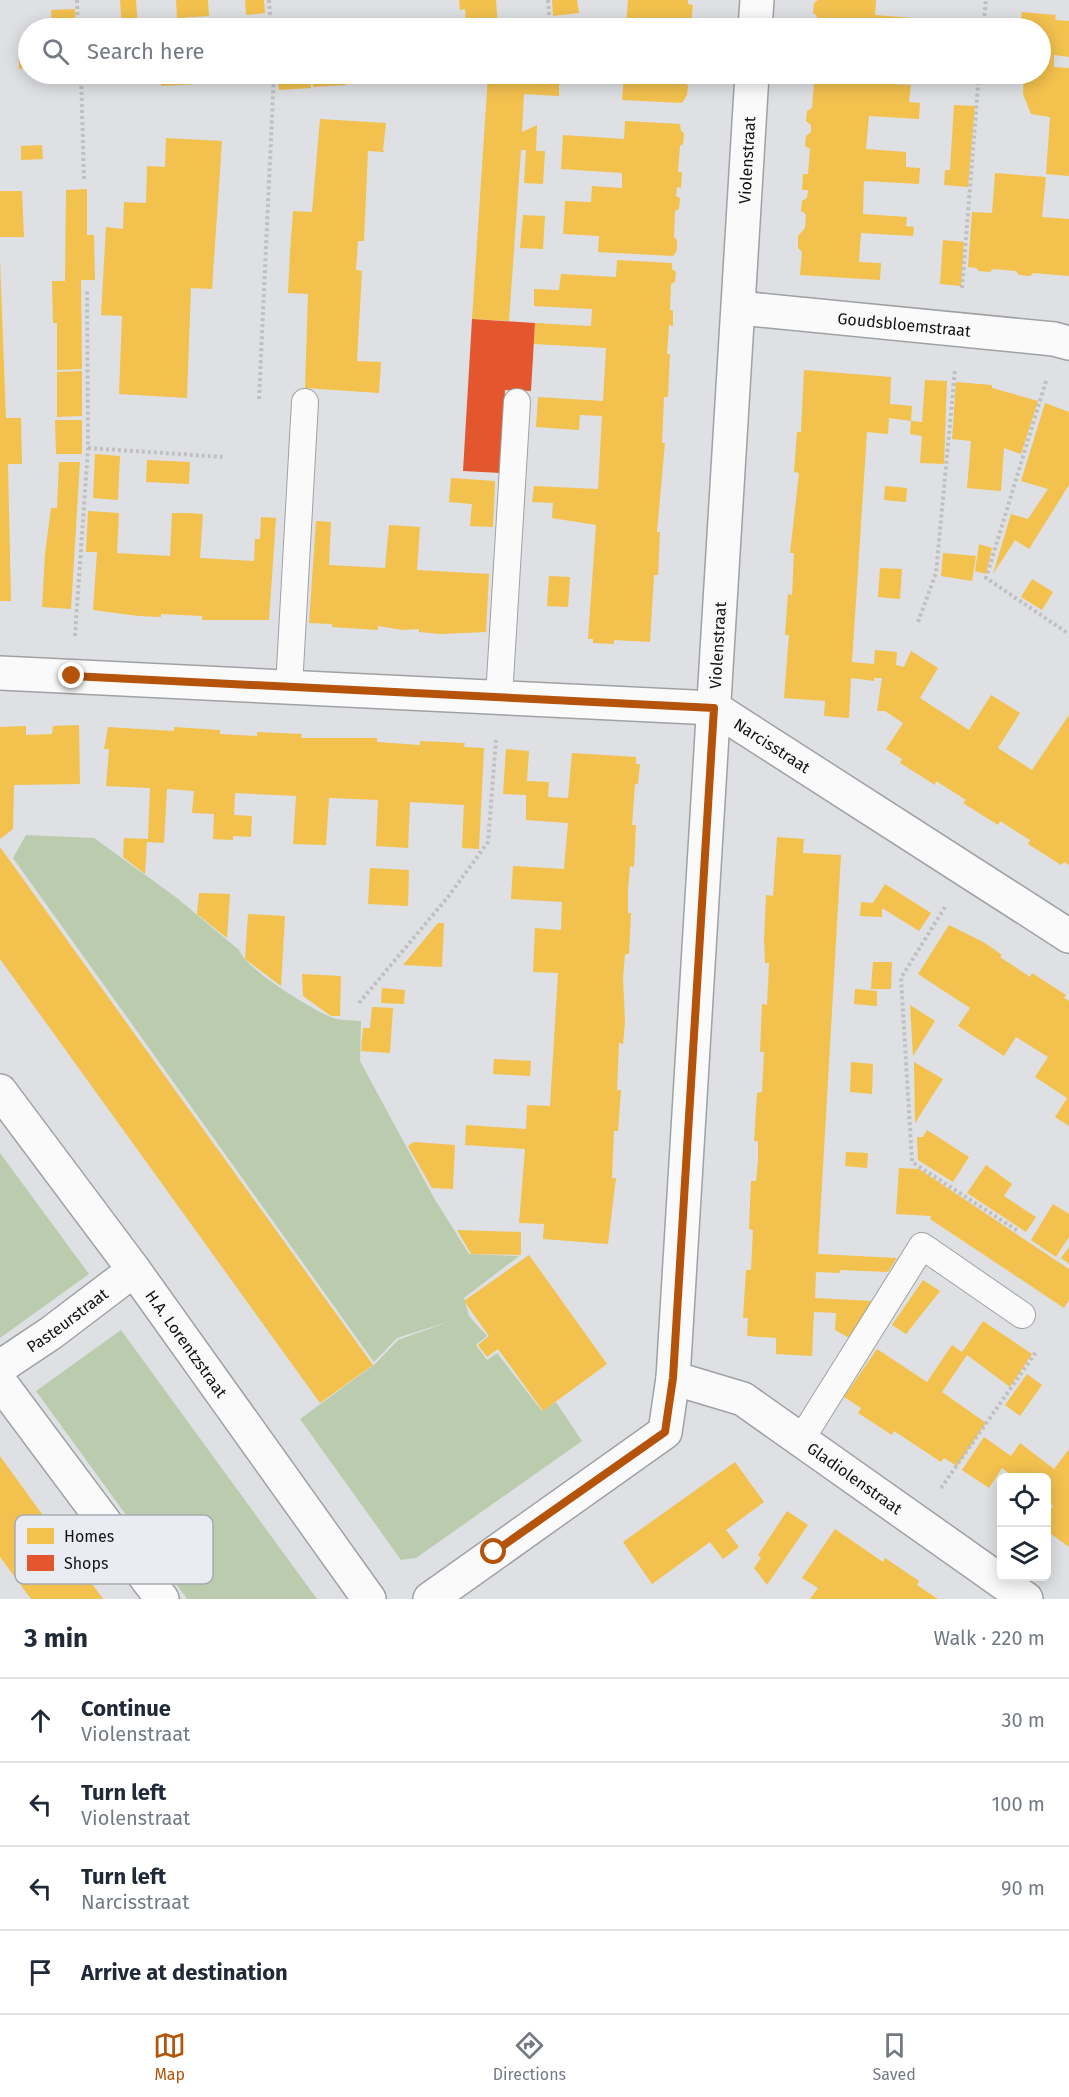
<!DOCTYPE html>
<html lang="en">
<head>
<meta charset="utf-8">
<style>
	:root { --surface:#fff; --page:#f6f6f7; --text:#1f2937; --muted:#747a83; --line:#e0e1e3; --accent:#b45309 }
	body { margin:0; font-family:"Fira Sans",sans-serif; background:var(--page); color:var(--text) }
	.controls { position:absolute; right:18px; bottom:18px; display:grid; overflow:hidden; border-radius:9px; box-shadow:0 3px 15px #0003 }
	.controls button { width:54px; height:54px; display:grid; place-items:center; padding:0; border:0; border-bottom:2px solid var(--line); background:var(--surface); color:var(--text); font:30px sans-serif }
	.stop { position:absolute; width:18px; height:18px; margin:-14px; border:4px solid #b45309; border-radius:50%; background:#fff }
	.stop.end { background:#b45309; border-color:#fff; box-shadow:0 2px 6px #0008 }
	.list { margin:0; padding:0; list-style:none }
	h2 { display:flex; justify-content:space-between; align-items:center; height:78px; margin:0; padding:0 24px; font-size:26px }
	h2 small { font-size:20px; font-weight:400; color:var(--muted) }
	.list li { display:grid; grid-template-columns:39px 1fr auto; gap:18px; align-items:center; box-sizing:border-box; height:84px; padding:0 24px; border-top:2px solid var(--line) }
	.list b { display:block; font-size:22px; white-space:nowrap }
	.list p { margin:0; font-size:20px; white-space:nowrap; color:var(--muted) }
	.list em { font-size:20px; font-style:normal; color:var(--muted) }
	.icon { flex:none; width:33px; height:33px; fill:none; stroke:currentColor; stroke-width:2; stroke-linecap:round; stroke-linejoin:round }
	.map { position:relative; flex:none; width:1069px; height:1599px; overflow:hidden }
	.search { position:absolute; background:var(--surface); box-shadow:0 3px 15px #0003; left:18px; right:18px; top:18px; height:66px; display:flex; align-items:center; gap:15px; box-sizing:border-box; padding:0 21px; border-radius:33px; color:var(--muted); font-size:22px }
	.sheet { height:414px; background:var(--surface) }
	nav { display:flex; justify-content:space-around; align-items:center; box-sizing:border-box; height:84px; border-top:2px solid var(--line); background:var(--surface); font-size:16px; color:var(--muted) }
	nav a { display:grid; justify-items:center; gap:3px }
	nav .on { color:var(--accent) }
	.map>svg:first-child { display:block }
	.green { fill:#bbccae }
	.homes { fill:#f2c14e }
	.shops { fill:#e4572e }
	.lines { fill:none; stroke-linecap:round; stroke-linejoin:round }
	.lane-casing { stroke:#9fa1a3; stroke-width:28 }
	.street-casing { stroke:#9fa1a3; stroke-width:36 }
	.path { stroke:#c0c0c0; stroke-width:4; stroke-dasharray:3 3; stroke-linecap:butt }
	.lane { stroke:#fafafb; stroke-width:26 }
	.street { stroke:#fafafb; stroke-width:33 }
	.route { stroke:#b45309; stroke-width:8 }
	.labels { text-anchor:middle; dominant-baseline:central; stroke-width:6; stroke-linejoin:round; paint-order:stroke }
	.street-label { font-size:16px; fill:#111214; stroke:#e9edf3 }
	.key { fill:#e9edf3; stroke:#a8abb0; stroke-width:1.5 }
	.key-label { font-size:16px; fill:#111214 }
</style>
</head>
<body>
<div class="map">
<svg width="1069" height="1599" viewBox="0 0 1069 1599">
	<rect width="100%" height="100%" fill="#dee0e3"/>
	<g class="green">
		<path d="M26,835L94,838L177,898L239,950C248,971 306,1005 328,1016C337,1021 351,1020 361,1021L360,1061L434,1198L469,1254L519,1256L464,1298L469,1316L487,1336L476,1345L487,1360L497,1353L542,1411L556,1402L582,1441L416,1558L401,1560L300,1419L375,1364L398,1340L451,1321L397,1338L374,1362L13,858Z"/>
		<path d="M0,1153L89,1274L0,1338Z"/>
		<path d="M121,1330L317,1599H187L36,1391Z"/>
	</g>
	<g class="homes">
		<path d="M120,0H136L138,28H122Z"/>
		<path d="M176,0H208L209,16L177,18Z"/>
		<path d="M245,0H264L265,13L246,15Z"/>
		<path d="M459,0H496L498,28L466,26L465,9L460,10Z"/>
		<path d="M552,0H577L579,13L553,16Z"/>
		<path d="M628,0H688V4L693,5L691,23L687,22L686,28H626Z"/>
		<path d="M818,0H876L875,15L914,18V28H817V16L813,13L814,3Z"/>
		<path d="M75,9L76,28H52L51,10Z"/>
		<path d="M1022,12L1056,15L1055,20L1069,21V57L1054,55V67L1069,68V176L1046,174L1050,117L1031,114L1023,94L1024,74H1041V28H989V23L1020,26Z"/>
		<path d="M28,55V68L19,69V56Z"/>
		<path d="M161,74H268L269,80L161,86Z"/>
		<path d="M277,74H309L311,88L279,90Z"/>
		<path d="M312,74H345L346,85L313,87Z"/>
		<path d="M516,74H559V96L524,94L522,132L537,125L536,151H545L543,184L524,183L526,150H521L509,321L472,319L488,75Z"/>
		<path d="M611,74H684L683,80L688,86L687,95L682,103L622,100L624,76Z"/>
		<path d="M809,74H871L870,83L911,85L909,102L920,103L919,119L869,116L866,149L906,152V167L920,168L919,184L864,181L863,214L907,217L906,226L914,227L913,236L861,233L859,262L881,263L880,280L800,275L802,252L798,248V236L805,228L806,214L801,211L802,201L807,198L808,190H802L803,174H808L810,149L805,146L806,136L811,132V125L806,121L807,111L812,108L814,83L809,80Z"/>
		<path d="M954,105L975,106L968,187L944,185L945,170H950Z"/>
		<path d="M320,119L386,123L383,150L385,152L368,151L364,241H358L356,270L362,271L357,361L381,362L379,393L305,388L308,294L288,293L290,252L293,211L312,212Z"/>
		<path d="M625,121L680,124L681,131L684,133L683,144L680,146L678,172H682L681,188L677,187L676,196L680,198L679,209L675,211L674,237L677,240V250L673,256L598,252L599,236L563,234L565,201L591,202L592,186L622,188V173L561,169L563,135L624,139Z"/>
		<path d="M166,138L222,141L212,289L191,288L187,398L119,394L122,316L101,315L106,227L123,229L124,202L146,203L147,166L165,167Z"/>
		<path d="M42,145L43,159L21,160V146Z"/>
		<path d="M995,173L1046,177L1042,217L1069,219V276L1033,273L1030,276L1019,275L1016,271L993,269L990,272L979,271L976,268L968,267L972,212L992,213Z"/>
		<path d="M87,189V235H94L95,280H81L82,369L57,370V323H53L52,281H65L66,190Z"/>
		<path d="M0,191H22L24,237H0Z"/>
		<path d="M523,215L545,216L543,249L520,248Z"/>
		<path d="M943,240L964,242L961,286L940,284Z"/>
		<path d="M0,260L6,418H21L22,464H8L11,601H0Z"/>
		<path d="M617,260L672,263V269L676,272L675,282L671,284L670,310H673V326L669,325L667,354H670L669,376L668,397H664L662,443H665L657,532H660L658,575H654L650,642L614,640V644L593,643V639H588L596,525L552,518L553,503L532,502L534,486L598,489L602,416L580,415L579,430L536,427L538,397L603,401L606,348L534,344L535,323L591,326L592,309L534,306V289L559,290L561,274L616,277Z"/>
		<path d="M804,370L891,377L890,404L912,406L911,421L922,422L925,380L947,381L944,464L920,463L922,436L910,434L911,421L889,418L888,434L867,432L852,662L874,664L875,650L897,652L896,665L904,667L911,651L938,668L920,698L969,730L991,695L1020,713L998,748L1032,770L1069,715V865L1064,862L1061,865L1028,844L1030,840L1000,821L998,825L963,803L966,800L936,781L935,785L900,763L902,759L886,749L903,723L885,711H877L882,678H874V681L851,678L849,718L824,716L825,701L784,698L789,635H785L788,594L792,595L794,553H790L799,473L794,472L797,432H801Z"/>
		<path d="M82,371V416L57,417V372Z"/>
		<path d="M956,382L992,385V388L1038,401L1021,454L1004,448L1001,491L967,488L971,441L952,439Z"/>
		<path d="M1045,403L1069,412V485L1029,549L1015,540L993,574L1011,514L1028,519L1048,489L1021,481Z"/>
		<path d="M55,420H82V454H56Z"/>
		<path d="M95,454L120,456L118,500L93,498Z"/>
		<path d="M147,460L190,462L189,484L146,482Z"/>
		<path d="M59,462H80L71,609L42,607L45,554L51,508H57Z"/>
		<path d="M451,478L495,481L493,527L470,526L472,504L449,502Z"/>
		<path d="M885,486L907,488L906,502L884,500Z"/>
		<path d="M88,511L119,513L117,553L170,556L172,513H187L203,514L200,558L254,561L255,539H260L261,517L276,518L269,620H202V616L161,614V617L138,616L93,610L97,552H86Z"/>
		<path d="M316,521L331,522L329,565L385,568L389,525L420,527L417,570L489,574L486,632L441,634L419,632V629L403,630L378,626V630L332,627V624L309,623Z"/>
		<path d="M979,544L992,548L986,574L975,571Z"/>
		<path d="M943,553L976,556L972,581L941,576Z"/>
		<path d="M880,568L902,569L900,599L878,597Z"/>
		<path d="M549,576L570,577L568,607L547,606Z"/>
		<path d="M1032,579L1053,592L1042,610L1021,597Z"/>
		<path d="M79,725L80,784L14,785L13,829L0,839V727L26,726V735L52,734L53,726Z"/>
		<path d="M108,727L174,731V727L220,730V734L257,736V732L302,734L301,738H377V742L420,745V741L465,743L464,747L484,748L479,849L462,848L464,805L410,802L408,848L376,846L378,800L329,798L326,845L293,844L296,796L235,793L234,815L252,816L251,837L233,836V840L213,839L214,814L192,813L194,791L167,789L164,843L147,842L145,874L123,857L124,838L148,839L150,788L106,786L109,749H104Z"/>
		<path d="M506,749L529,751L527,781L549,782L548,797L568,798L572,753L636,757V764H640L638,784H635L632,825H636L634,867L630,866L628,890V913H631L629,954H625L623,978L625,1022L623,1044L619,1043L617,1090H621L618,1131H614L612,1178H616L608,1244L543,1239L544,1224L519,1223L525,1149L465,1145L466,1125L526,1129L527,1105L550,1106L558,973L533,972L535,928L561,930L562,902L511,899L513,866L564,869L568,823L526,820V795L503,794Z"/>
		<path d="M777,837L804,839L803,853L841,855L818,1254L897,1258L888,1272L840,1270V1273L816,1272L815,1298L873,1301L851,1339L835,1330L836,1313L814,1312L812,1356L776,1354V1338L747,1336L748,1318H743L746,1270H751L753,1230L749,1229L751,1181H756L758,1161V1141H754L757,1093L762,1092L764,1052H760L762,1004L767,1005L769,963H765L764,941L766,895L773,896Z"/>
		<path d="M0,847L373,1365L320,1403L0,959Z"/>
		<path d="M370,868L409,870L408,906L368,904Z"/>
		<path d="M885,884L931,913L919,931L882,908V917L860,916L861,902L873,903Z"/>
		<path d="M199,893L230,894L227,938L197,914Z"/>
		<path d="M248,914L285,916L281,986L245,959Z"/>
		<path d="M438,923H444L442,967L403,965Z"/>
		<path d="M949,925L985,943L1002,955L1000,957L1030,977L1032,973L1066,995L1064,998L1069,1001V1126L1055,1117L1067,1098L1035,1077L1048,1057L1016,1037L1004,1056L958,1026L970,1008L918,974Z"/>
		<path d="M873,962H892L891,989H871Z"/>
		<path d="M302,974L341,976L340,1016H331L303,996Z"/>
		<path d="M382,988L405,990L404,1004L381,1003Z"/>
		<path d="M855,989L877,991V1006L854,1004Z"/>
		<path d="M910,1005L935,1021L913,1056Z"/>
		<path d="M372,1007L393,1008L390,1053L361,1051L363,1028H370Z"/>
		<path d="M494,1059L531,1061L530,1076L493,1074Z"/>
		<path d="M851,1062L873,1064L872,1094L850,1092Z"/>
		<path d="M914,1062L943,1079L915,1123Z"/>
		<path d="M927,1130L969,1157L953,1182L918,1160L917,1137H923Z"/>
		<path d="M414,1142L455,1145L453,1189L432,1188L408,1146Z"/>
		<path d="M846,1152L868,1153L867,1168L845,1166Z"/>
		<path d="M986,1165L1012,1184L1004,1196L1036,1217L1026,1232L967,1193Z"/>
		<path d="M899,1168L919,1169L1069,1269V1300L1064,1308L930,1219L931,1216L896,1214Z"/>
		<path d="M1053,1204L1069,1214V1237L1056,1257L1031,1240Z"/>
		<path d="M457,1230L521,1232V1255L471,1254Z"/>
		<path d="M1069,1247V1264L1061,1258Z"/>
		<path d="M529,1255L607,1364L543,1411L498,1349L487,1357L478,1345L489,1336L464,1301Z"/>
		<path d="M923,1280L940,1291L906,1334L892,1325Z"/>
		<path d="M983,1321L1032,1354L1010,1387L967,1355L942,1392L986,1423L957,1466L944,1458L941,1462L894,1431L892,1435L858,1413L861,1408L844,1397L877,1349L927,1382L952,1345L962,1352Z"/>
		<path d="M1027,1374L1042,1385L1020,1416L1005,1405Z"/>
		<path d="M984,1437L1011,1456L1020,1443L1054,1469L1069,1449V1547L1047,1531V1515L1053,1506L1047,1501V1478H1015L1002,1468L989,1488L962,1470Z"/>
		<path d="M0,1456L70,1553L103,1599H31L0,1557Z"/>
		<path d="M735,1462L764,1502L726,1530L739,1547L723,1559L710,1542L652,1584L623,1542Z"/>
		<path d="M787,1511L808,1525L767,1585L754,1568L761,1558L758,1555Z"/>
		<path d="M835,1529L883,1562L885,1558L919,1581L917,1585L938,1599H810L818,1588L802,1578Z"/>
	</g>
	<path class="shops" d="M472,319L535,323L531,391L505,390L501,473L463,471Z"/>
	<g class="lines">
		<g class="lane-casing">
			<g id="lane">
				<path d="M289,687L305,402"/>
				<path d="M499,697L517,402"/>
				<path d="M800,1441L922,1246L1022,1315"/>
			</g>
		</g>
		<g class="street-casing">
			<g id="street">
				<path d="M755,28L757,0"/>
				<path id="s1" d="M739,308L1054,339L1069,343"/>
				<path id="s2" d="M0,673L714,708L1069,936"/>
				<path id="s3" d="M0,1091L134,1270L369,1599"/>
				<path id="s4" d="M0,1367L51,1333L134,1270"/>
				<path id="s5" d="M673,1378L743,1399L1026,1599"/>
				<path d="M0,1382L162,1599"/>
				<path id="s6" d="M430,1599L665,1432L673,1378L752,74"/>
			</g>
		</g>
		<g class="path">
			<path d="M77,0L78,28"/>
			<path d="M269,0L271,28"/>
			<path d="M548,0L550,28"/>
			<path d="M983,28L986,0"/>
			<path d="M81,74L84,180"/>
			<path d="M351,80L436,74"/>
			<path d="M962,288L979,74"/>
			<path d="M1046,381L986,578L1069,634"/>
			<path d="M259,399L274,74"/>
			<path d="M88,448L224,457"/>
			<path d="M918,622L936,573L955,370"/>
			<path d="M75,636L88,448L87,289"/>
			<path d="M945,907L901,978L912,1162L1018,1231"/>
			<path d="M359,1003L448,897L488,842L496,740"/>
			<path d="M941,1488L1036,1352"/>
		</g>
		<use href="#lane" class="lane"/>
		<use href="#street" class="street"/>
	</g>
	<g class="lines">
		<path class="route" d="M72,676L714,708L673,1378L665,1432L494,1552"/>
	</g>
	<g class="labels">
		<g class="street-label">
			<text stroke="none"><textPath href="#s6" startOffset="1563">Violenstraat</textPath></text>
			<text stroke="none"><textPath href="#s1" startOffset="166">Goudsbloemstraat</textPath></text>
			<text stroke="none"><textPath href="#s6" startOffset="1077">Violenstraat</textPath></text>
			<text stroke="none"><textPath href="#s2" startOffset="784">Narcisstraat</textPath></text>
			<text stroke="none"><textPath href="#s4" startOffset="82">Pasteurstraat</textPath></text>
			<text stroke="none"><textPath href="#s3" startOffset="314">H.A. Lorentzstraat</textPath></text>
			<text stroke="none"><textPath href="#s5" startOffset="210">Gladiolenstraat</textPath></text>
		</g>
	</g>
	<rect x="15" y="1515" width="198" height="69" rx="9" class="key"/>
	<rect x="27" y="1528" width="27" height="16" fill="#f2c14e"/>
	<rect x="27" y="1555" width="27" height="16" fill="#e4572e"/>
	<g class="key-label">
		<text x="64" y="1542">Homes</text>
		<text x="64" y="1569">Shops</text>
	</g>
</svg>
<div class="controls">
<button><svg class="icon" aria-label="locate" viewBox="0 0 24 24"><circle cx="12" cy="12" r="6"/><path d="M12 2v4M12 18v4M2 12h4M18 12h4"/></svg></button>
<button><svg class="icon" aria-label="layers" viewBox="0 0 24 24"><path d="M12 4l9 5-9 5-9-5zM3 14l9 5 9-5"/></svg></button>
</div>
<div class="stop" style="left:494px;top:1552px"></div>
<div class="stop end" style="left:72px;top:676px"></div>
<div class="search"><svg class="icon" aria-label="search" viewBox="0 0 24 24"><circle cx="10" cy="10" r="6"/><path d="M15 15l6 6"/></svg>Search here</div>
</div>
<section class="sheet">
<h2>3 min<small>Walk · 220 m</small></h2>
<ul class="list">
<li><svg class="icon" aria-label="ahead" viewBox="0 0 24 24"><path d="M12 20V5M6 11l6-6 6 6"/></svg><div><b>Continue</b><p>Violenstraat</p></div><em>30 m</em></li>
<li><svg class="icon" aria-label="left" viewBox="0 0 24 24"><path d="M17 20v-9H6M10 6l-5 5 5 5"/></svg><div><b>Turn left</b><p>Violenstraat</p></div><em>100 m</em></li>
<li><svg class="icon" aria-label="left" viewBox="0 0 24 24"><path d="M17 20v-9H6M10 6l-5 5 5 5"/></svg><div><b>Turn left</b><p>Narcisstraat</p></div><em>90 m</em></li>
<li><svg class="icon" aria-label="arrive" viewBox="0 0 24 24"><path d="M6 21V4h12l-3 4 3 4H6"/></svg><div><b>Arrive at destination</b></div></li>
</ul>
</section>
<nav>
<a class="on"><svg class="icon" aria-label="map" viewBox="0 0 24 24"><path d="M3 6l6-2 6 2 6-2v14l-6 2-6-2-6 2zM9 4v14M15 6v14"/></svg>Map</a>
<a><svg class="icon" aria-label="directions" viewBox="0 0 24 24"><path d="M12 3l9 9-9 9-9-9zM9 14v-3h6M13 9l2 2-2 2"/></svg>Directions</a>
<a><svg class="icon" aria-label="saved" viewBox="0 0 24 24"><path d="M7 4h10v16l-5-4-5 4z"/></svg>Saved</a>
</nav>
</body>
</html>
